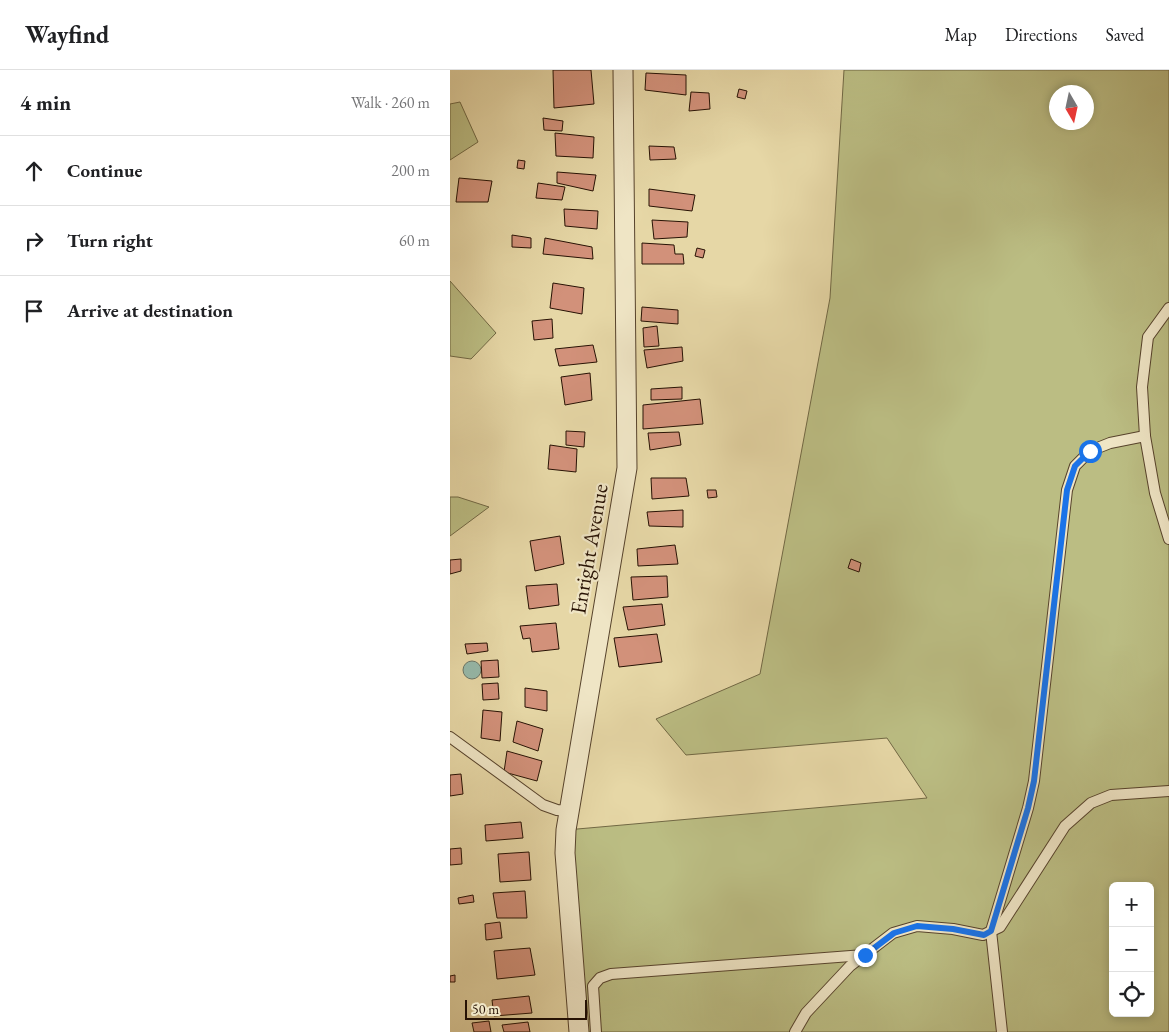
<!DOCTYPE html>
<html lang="en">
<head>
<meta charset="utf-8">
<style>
	:root { --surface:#fff; --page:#f2f2f2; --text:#202124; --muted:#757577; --line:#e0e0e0 }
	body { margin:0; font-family:"EB Garamond",serif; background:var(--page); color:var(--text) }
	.controls { position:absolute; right:15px; bottom:15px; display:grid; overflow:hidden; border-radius:8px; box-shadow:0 2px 8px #0003 }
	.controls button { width:45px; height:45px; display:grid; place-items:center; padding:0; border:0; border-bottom:1px solid var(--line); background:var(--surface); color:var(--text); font:25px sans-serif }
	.compass { position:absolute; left:599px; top:15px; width:45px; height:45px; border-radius:50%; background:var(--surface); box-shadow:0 2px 8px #0003; rotate:171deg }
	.scale { position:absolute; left:15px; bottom:12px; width:122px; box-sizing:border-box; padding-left:5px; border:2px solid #271204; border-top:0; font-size:14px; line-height:18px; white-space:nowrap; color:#271204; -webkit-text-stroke:4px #efe5c5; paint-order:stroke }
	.stop { position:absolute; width:15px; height:15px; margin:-11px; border:4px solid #1a73e8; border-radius:50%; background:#fff }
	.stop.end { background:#1a73e8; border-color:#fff; box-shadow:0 1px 5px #0008 }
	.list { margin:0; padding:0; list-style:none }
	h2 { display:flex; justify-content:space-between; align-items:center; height:65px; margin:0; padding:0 20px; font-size:21px }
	h2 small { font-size:16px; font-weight:400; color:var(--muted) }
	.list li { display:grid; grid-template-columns:32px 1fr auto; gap:15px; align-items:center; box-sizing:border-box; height:70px; padding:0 20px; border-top:1px solid var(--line) }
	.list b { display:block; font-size:19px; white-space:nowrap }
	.list em { font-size:16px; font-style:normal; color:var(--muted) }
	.icon { flex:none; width:28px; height:28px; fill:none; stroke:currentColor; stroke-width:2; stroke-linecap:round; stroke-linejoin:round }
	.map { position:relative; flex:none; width:719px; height:962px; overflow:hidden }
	header { display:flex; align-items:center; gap:30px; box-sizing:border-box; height:70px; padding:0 25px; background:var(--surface); border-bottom:1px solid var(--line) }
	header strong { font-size:24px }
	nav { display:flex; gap:28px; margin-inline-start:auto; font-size:18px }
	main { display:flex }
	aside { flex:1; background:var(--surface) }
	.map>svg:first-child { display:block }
	.green { fill:#bbbd83; stroke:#716844; fill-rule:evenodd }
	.water { fill:#96b9aa; stroke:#6a7668 }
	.building { fill:#d2917a; stroke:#271204 }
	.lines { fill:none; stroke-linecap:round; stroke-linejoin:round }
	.service-casing { stroke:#57432c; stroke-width:12 }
	.minor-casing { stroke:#57432c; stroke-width:21 }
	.service { stroke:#efe5c5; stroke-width:10 }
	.minor { stroke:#efe5c5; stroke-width:19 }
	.route { stroke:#1a73e8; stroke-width:6 }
	.labels { text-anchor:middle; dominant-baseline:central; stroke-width:4.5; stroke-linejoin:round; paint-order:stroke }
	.street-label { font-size:22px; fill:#271204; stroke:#efe5c5 }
</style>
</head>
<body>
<header>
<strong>Wayfind</strong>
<nav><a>Map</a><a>Directions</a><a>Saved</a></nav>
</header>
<main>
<aside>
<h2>4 min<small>Walk · 260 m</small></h2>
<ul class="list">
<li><svg class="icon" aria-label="ahead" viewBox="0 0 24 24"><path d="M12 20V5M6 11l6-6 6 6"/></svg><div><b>Continue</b></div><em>200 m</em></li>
<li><svg class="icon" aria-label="right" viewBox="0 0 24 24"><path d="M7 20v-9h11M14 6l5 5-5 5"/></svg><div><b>Turn right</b></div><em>60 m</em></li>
<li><svg class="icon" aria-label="arrive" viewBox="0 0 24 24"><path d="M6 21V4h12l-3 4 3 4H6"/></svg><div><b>Arrive at destination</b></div></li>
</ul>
</aside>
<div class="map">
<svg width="719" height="962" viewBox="0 0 719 962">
	<rect width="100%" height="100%" fill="#e6d7a6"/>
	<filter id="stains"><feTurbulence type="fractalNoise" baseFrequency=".004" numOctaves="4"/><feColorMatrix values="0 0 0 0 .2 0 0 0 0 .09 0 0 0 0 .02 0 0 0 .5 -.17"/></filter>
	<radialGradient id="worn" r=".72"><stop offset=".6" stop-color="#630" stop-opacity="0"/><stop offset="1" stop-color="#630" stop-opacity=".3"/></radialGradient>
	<g class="green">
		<path d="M394,0H719V962H129L116,760L477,728L437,668L236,685L206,649L310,604L380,228ZM606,22H636V52H606ZM663,816H700V943H663Z"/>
		<path d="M10,32L28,72L0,90V34Z"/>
		<path d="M0,211L46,263L21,289L0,286Z"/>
		<path d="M0,427H8L39,437L0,466Z"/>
	</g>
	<circle class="water" cx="22" cy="600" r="9"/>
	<g class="building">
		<path d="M103,0H141L144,34L104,38Z"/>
		<path d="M196,3L236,5V25L195,20Z"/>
		<path d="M289,19L297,21L295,29L287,27Z"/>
		<path d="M241,22L259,23L260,39L239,41Z"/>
		<path d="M93,48L113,51L112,61L94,60Z"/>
		<path d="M105,63L144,67L143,88L106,86Z"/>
		<path d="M199,76L224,77L226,89L200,90Z"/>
		<path d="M68,90L75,91L74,99L67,98Z"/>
		<path d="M107,102L146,105L143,121L107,113Z"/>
		<path d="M9,108L42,111L38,132H6Z"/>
		<path d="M88,113L115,117L112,130L86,128Z"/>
		<path d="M199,119L245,125L242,141L199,136Z"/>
		<path d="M114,139L148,141L147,159L115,156Z"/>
		<path d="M202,150L238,152L237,167L204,169Z"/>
		<path d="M62,165L81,168V178L62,177Z"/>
		<path d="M95,168L142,177L143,189L93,184Z"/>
		<path d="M192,173L224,175L225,184H233L234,194H192Z"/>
		<path d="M247,178L255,180L253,188L245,186Z"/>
		<path d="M103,213L134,218L132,244L100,238Z"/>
		<path d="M192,237L228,240V254L191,251Z"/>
		<path d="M102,249L103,268L84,270L82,251Z"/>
		<path d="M207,256L209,276L194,277L193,258Z"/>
		<path d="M143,275L147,292L109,296L105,279Z"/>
		<path d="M232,277L233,291L197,298L194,280Z"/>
		<path d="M140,303L142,330L115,335L111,307Z"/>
		<path d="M232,317V329L201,330V319Z"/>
		<path d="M250,329L253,354L193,359V335Z"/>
		<path d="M116,361L135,362L134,377L116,375Z"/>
		<path d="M229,362L231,375L200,380L198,363Z"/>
		<path d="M100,375L127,379L126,402L98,399Z"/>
		<path d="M201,408H236L239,426L202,429Z"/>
		<path d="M257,420H266L267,427L258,428Z"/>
		<path d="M233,440V457L199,456L197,442Z"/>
		<path d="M110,466L114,494L85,501L80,471Z"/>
		<path d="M225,475L228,494L188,496L187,479Z"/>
		<path d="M11,489V501L0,504V490Z"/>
		<path d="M401,489L411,493L409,502L398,498Z"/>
		<path d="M217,506L218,527L183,530L181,507Z"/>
		<path d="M107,514L109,535L79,539L76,516Z"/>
		<path d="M212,534L215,555L178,560L173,537Z"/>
		<path d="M106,553L109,579L82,582L80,568L73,569L70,556Z"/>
		<path d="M207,564L212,592L169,597L164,568Z"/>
		<path d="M37,573L38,581L17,584L15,574Z"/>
		<path d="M48,590L49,607L32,608L31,591Z"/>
		<path d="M48,613L49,629L33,630L32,614Z"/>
		<path d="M75,618L97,621V641L75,637Z"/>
		<path d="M33,640L52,642L50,671L31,668Z"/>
		<path d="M67,651L93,659L88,681L63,672Z"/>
		<path d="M57,681L92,691L87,711L54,702Z"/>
		<path d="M11,704L13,724L0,726V705Z"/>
		<path d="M71,752L73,768L36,771L35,755Z"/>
		<path d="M11,778L12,794L0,795V779Z"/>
		<path d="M79,782L81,810L50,812L48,784Z"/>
		<path d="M75,821L77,848H47L43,823Z"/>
		<path d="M23,825L24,832L9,834L8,828Z"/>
		<path d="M50,852L52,868L36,870L35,854Z"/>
		<path d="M80,878L85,905L47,909L44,881Z"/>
		<path d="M5,905V912H0V906Z"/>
		<path d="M79,926L82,943L44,946L42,930Z"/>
		<path d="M39,951L41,962H24L22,953Z"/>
		<path d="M78,952L80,962H54L52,955Z"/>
	</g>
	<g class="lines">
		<g class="service-casing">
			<g id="service">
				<path d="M719,238L698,267L692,317L695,366L705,423L719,469"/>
				<path d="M0,667L93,735L107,740L119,741"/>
				<path d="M146,962L143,916L150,908L161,904L414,885"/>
				<path d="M345,962L356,943L400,896L443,863L467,856L503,859L533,865L550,857L615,756L641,733L661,725L719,721"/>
				<path d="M552,962L541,861L578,738L584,711L617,420L625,396L640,381L660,373L695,366"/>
			</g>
		</g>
		<g class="minor-casing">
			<path id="minor" d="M129,962L115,783L116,760L177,398L173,0"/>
		</g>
		<use href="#service" class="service"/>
		<use href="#minor" class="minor"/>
	</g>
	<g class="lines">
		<path class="route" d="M415,885L444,863L467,856L503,859L534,865L541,861L578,738L584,711L617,420L625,396L640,381"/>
	</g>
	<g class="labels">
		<g class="street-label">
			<text transform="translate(139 479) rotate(-80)">Enright Avenue</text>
		</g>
	</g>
	<rect width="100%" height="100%" filter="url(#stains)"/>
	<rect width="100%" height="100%" fill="url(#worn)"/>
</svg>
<div class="controls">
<button>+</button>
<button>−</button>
<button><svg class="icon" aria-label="locate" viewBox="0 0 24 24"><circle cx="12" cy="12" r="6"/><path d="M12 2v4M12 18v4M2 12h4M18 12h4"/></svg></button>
</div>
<svg class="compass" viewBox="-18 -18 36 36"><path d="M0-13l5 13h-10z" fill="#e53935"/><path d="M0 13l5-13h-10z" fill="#757577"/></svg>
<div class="scale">50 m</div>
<div class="stop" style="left:640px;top:381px"></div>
<div class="stop end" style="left:415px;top:885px"></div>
</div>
</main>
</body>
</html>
